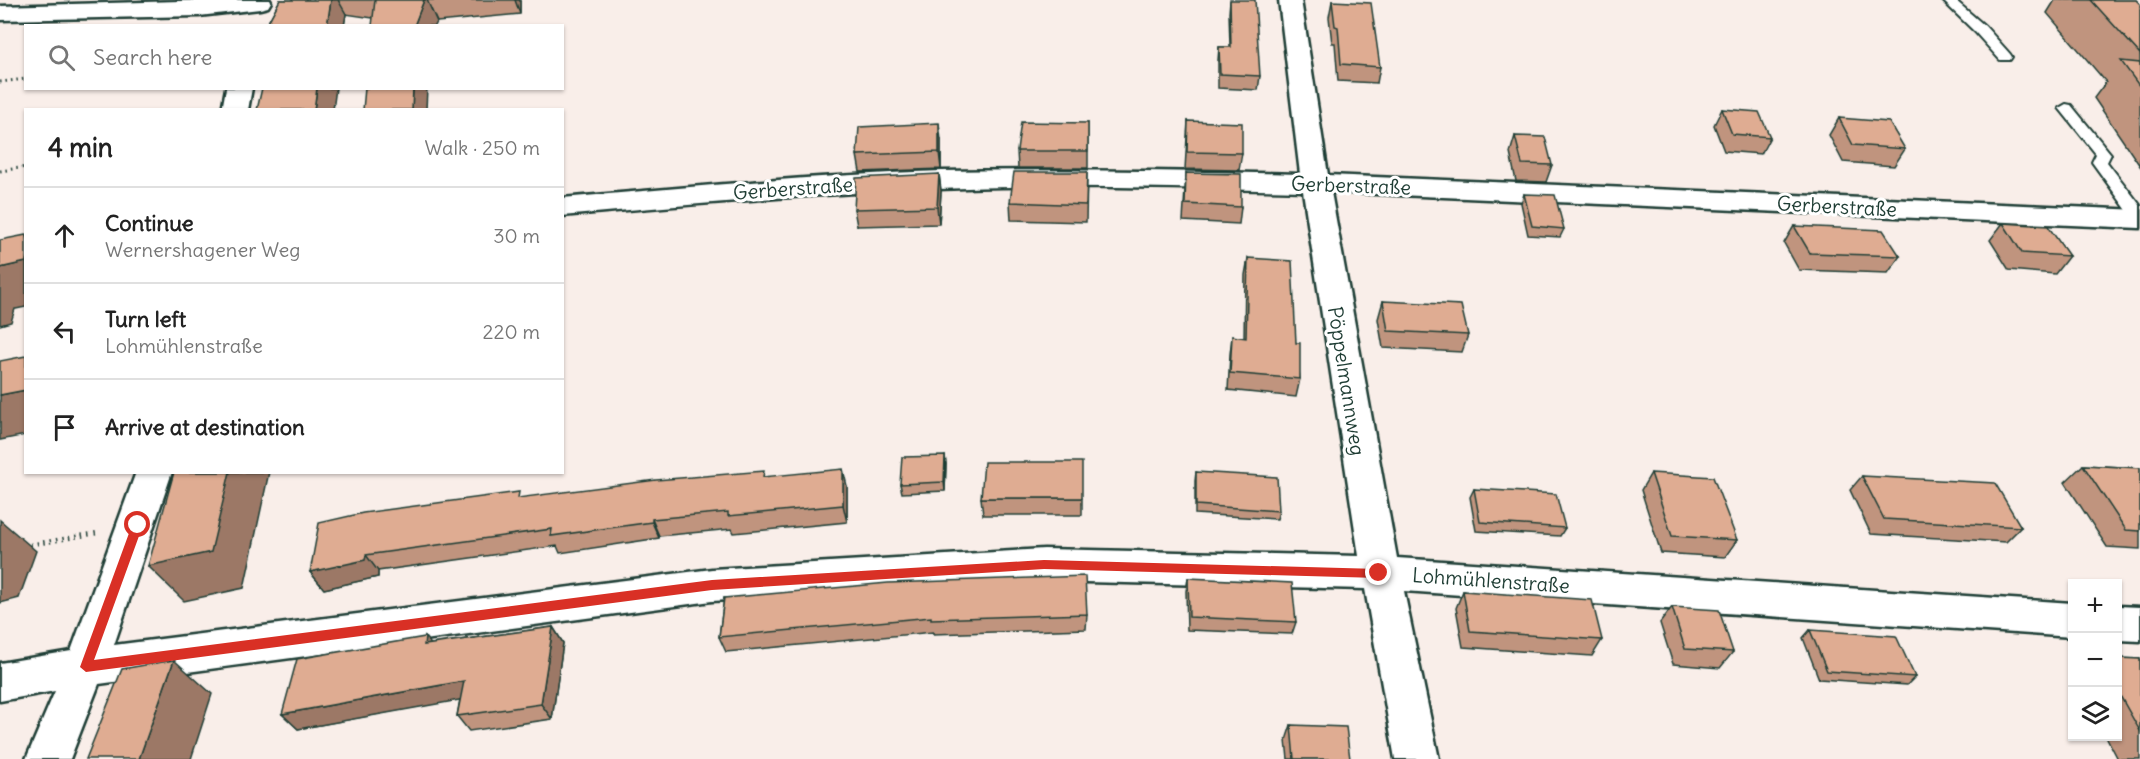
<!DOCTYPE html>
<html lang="en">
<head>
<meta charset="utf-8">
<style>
	:root { --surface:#fff; --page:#f6f6f6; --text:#222; --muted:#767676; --line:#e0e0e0 }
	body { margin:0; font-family:Delius,sans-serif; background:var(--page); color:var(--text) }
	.controls { position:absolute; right:18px; bottom:18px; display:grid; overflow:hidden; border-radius:0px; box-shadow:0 2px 4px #0004 }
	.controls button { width:54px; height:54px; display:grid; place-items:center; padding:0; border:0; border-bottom:2px solid var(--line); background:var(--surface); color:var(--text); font:30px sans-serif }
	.stop { position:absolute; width:18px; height:18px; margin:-14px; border:4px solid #d93025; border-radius:50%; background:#fff }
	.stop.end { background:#d93025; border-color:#fff; box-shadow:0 2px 6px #0008 }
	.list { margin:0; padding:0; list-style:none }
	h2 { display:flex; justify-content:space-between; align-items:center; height:78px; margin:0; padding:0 24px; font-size:26px }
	h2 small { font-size:20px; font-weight:400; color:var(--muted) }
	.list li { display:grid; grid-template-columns:39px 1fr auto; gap:18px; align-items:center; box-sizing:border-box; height:96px; padding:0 24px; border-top:2px solid var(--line) }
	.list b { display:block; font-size:22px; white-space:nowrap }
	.list p { margin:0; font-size:20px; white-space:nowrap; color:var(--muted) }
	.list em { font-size:20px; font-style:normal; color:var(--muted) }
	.icon { flex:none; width:33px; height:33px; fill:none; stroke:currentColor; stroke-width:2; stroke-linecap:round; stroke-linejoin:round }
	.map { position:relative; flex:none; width:2140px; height:759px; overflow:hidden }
	.search { position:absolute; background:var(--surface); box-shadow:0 2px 4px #0004; left:24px; top:24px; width:540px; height:66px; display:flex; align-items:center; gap:15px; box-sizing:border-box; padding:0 21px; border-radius:0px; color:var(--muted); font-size:22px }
	.panel { position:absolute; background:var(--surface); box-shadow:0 2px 4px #0004; left:24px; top:108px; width:540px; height:366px; border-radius:0px }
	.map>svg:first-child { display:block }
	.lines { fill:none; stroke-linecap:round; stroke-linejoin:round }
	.lane-casing { stroke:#1f3d34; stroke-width:4 }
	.street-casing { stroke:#1f3d34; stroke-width:5 }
	.path-far1 { stroke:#1f3d34; stroke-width:3; stroke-dasharray:1.5 4; stroke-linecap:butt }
	.path { stroke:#1f3d34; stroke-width:4.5; stroke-dasharray:1.5 5; stroke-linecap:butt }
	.lane { fill:#fff; fill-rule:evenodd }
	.street { fill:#fff; fill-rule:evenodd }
	.wall { fill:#c0947e; stroke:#1f3d34; stroke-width:1.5 }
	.shaded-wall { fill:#9c7866; stroke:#1f3d34; stroke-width:1.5 }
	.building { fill:#dfac92; stroke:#1f3d34; stroke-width:1.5 }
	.route { fill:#d93025 }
	.labels { text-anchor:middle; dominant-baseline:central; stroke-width:6; stroke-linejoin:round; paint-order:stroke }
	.street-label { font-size:20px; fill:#1f3d34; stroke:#fff }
</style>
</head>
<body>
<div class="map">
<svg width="2140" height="759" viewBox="0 0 2140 759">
	<rect width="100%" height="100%" fill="#f9eee9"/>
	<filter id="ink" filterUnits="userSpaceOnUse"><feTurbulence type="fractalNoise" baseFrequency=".0167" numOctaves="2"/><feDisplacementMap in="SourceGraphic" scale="12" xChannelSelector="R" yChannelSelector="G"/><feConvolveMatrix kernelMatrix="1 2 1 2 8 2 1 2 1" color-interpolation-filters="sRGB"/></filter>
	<g filter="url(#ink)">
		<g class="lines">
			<g class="lane-casing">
				<g id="lane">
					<path d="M1942,0H1955L1985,26L2010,54L2012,57L2010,60H2000L1975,32Z"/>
					<path d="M2066,104L2071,105L2111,154L2107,162L2140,205V221L2134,220L2092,162L2096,154L2059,108Z"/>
				</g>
			</g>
			<g class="street-casing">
				<g id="street">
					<path d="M217,0H270L271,2L268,7L260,9L199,16L0,20V6Z"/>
					<path d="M1279,0H1301L1328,175L2140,210V228L1331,192L1397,558L2072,603V637L1404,591L1439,759H1395L1365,589L1044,581L712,601L99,684L70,759H26L55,691L0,701V663L71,651L136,472H172L114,645L712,569L1044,549L1359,556L1303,191C1182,188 1060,184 939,189C813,194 688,204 562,216V198C689,187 815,175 942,171C1062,169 1181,171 1300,174Z"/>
					<path d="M226,88H252L248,110H222Z"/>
					<path d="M2118,606L2140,607V641L2118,640Z"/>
				</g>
			</g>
			<g class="path-far1">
				<path d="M0,82L26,79"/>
				<path d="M0,171L26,167"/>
			</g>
			<path class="path" d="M24,546L97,533"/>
			<use href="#lane" class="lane"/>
			<use href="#street" class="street"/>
		</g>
		<g class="wall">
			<path d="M280,0H520V14L437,22L373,18L346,14L344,26H266Z"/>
			<path d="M1230,0L1260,76L1258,90L1218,88V60L1219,47H1230L1229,13Z"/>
			<path d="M2055,0H2136L2140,4V166L2094,98L2106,82L2047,13Z"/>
			<path d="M1332,1L1380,67L1377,83L1338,81L1335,43H1332L1329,17Z"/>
			<path d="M1722,109L1770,137L1761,154L1724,151L1714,125Z"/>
			<path d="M1839,118L1905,149L1894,166L1843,162L1829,135Z"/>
			<path d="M1188,121L1242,153L1239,170L1185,169Z"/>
			<path d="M1088,123V168H1018L1017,151Z"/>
			<path d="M1515,136L1552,165L1546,182L1516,181L1510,153Z"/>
			<path d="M941,140V169L860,172L857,155Z"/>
			<path d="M1087,172L1086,222L1011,220L1010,202Z"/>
			<path d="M1186,173L1241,207L1239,224L1183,221Z"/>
			<path d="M939,174L941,191L939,224L857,226L854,209Z"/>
			<path d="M1524,194L1564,229L1560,237L1528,235L1521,203Z"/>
			<path d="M2003,223L2069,256L2055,274L2009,270L1990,240Z"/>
			<path d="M1794,226L1900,256L1888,273L1799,270L1784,243Z"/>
			<path d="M1248,258L1296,343L1300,379L1296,397L1228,390L1230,354L1232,336L1244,338L1245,275Z"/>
			<path d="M1383,301L1468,335L1462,352L1383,348L1378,319Z"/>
			<path d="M945,456L946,464L945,491L902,493L900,484Z"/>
			<path d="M2083,465L2140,468V549L2107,547L2065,482Z"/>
			<path d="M1196,472L1279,511L1277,519L1195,514V481Z"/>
			<path d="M1651,473L1737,540L1725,557L1661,553L1641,490Z"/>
			<path d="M1862,476L2021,527L2006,542L1871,534L1850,490Z"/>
			<path d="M765,477L847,486V522L734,533L732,529L659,536V538L560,553L557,546L378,571V577L324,589L310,572L522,498Z"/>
			<path d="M1474,489L1565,528L1560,536L1476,531L1470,497Z"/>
			<path d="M981,498H1082V515H983Z"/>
			<path d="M1188,578L1296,622L1292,634L1187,630L1186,591Z"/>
			<path d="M1463,591L1602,640L1592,656L1463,647L1456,608Z"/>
			<path d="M724,598L1087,614L1086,629L933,634V632L726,652L719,637Z"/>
			<path d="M1672,607L1733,652L1720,668L1673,664L1660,623Z"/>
			<path d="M553,627L563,643L552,719L469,731L457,716L460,699L298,729L282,714L431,644Z"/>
			<path d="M1810,630L1915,677L1907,685L1819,679L1803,638Z"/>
			<path d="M2118,658L2140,659V759H2118L2106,736H2118Z"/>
			<path d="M1291,725L1350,759H1288L1286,740Z"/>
		</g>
		<g class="shaded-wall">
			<path d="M331,0H338L346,14L344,26H327Z"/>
			<path d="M424,0H427L437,22L435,26H414Z"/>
			<path d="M515,0H520V14Z"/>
			<path d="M317,88H336L333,110H314Z"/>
			<path d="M413,88H427L426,110H412Z"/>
			<path d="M939,123L941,140V169L939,152Z"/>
			<path d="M939,174L941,191L939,224L937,207Z"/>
			<path d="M26,262V307L16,309H15L11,322L0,325V268Z"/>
			<path d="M26,390V435L0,440V395Z"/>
			<path d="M945,456L946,464L945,491L944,482Z"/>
			<path d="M843,469L847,486V522L843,505Z"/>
			<path d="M230,472H269L244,588L184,601L148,566Z"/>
			<path d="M652,519L659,536V538L652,522Z"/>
			<path d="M0,520L36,551L19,598L0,603Z"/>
			<path d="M366,555L378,571V577L324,589L310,572Z"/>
			<path d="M553,627L563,643L552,719L541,704Z"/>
			<path d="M425,637L438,653L424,645Z"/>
			<path d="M174,660L212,694L191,759H139Z"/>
			<path d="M464,681L476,697L298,729L282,714Z"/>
		</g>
		<g class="building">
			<path d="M280,0H331L327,26H266Z"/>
			<path d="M375,0H424L414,26H372Z"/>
			<path d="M1230,0H1255L1260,76L1220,74L1219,47H1231Z"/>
			<path d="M2091,0H2136L2140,4V54Z"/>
			<path d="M1332,1L1371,3L1380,67L1341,64L1338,27L1335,26Z"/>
			<path d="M2121,61L2140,63V87Z"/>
			<path d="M262,88H317L314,110H257Z"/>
			<path d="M365,88H413L412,110H363Z"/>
			<path d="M1722,109L1759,112L1770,137L1732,134Z"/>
			<path d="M1839,118L1889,122L1905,149L1853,145Z"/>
			<path d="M1188,121L1242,123V153L1187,152Z"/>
			<path d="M1021,122L1088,123V151H1017Z"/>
			<path d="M939,123V152L857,155L859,127Z"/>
			<path d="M1515,136L1545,137L1552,165L1522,164Z"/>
			<path d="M1014,172H1087L1086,205L1010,202Z"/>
			<path d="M1186,173L1241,174V207L1185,204Z"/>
			<path d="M939,174L937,207L854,209L856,178Z"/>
			<path d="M1524,194L1555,195L1564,229L1532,226Z"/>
			<path d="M2003,223L2048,226L2069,256L2022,253Z"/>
			<path d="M1794,226L1883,230L1900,256L1810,253Z"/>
			<path d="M26,235V262L0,268V240Z"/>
			<path d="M1248,258L1292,261L1296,343H1300V379L1230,373L1232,336L1246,338Z"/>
			<path d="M1383,301L1461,305L1468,335L1388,331Z"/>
			<path d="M26,356V390L0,395V361Z"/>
			<path d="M945,456L944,482L900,484L902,457Z"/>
			<path d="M984,462H1082V498H981Z"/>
			<path d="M2083,465L2140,468V531L2126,530Z"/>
			<path d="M843,469V505L728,516V512L652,519V522L551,536L552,529L366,555L365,560L310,572L319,523L363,513L519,492L518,498L656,480L764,471L763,477Z"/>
			<path d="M174,472H230L211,552L148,566Z"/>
			<path d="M1196,472L1277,477L1279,511L1196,505Z"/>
			<path d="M1651,473L1713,477L1737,540L1672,536Z"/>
			<path d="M1862,476L1995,483L2021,527L1884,519Z"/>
			<path d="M1474,489L1556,494L1565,528L1480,522Z"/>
			<path d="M1085,576L1087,614L931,619V617L719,637L724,598L888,583Z"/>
			<path d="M1188,578L1292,583L1296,622L1189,617Z"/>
			<path d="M1463,591L1592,600L1602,640L1470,631Z"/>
			<path d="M1672,607L1719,610L1733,652L1685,649Z"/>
			<path d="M553,627L541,704L457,716L464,681L282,714L297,659L425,637L424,645Z"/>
			<path d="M1810,630L1896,636L1915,677L1827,671Z"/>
			<path d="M2118,658L2140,659V731L2118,692Z"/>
			<path d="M174,660L139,759H86L122,669Z"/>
			<path d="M1291,725L1346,727L1350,759H1294Z"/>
		</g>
	</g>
	<path class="route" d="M138,521L143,525L94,660L712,580L1044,560L1379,569L1385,573L1379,578L1044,569L712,590L86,672L80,667L132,525Z"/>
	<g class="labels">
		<g class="street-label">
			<text transform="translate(1351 185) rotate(2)">Gerberstraße</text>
			<text transform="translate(793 188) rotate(-4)">Gerberstraße</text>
			<text transform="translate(1837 206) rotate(3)">Gerberstraße</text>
			<text transform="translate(1347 381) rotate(81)">Pöppelmannweg</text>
			<text transform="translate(1491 580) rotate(4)">Lohmühlenstraße</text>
		</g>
	</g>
</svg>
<div class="controls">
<button>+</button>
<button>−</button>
<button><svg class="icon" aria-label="layers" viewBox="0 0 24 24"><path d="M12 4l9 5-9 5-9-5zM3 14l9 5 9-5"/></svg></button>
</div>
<div class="stop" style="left:138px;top:525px"></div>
<div class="stop end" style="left:1379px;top:573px"></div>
<div class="search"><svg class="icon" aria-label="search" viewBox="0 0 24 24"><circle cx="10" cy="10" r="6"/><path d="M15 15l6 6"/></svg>Search here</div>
<section class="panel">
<h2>4 min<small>Walk · 250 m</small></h2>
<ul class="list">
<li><svg class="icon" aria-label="ahead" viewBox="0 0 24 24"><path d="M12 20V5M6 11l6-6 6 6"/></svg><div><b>Continue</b><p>Wernershagener Weg</p></div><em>30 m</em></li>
<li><svg class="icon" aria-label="left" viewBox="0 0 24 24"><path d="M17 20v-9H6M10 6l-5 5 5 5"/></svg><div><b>Turn left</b><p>Lohmühlenstraße</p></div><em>220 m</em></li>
<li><svg class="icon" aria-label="arrive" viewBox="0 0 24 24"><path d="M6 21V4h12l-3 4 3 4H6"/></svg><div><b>Arrive at destination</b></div></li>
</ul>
</section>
</div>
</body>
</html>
